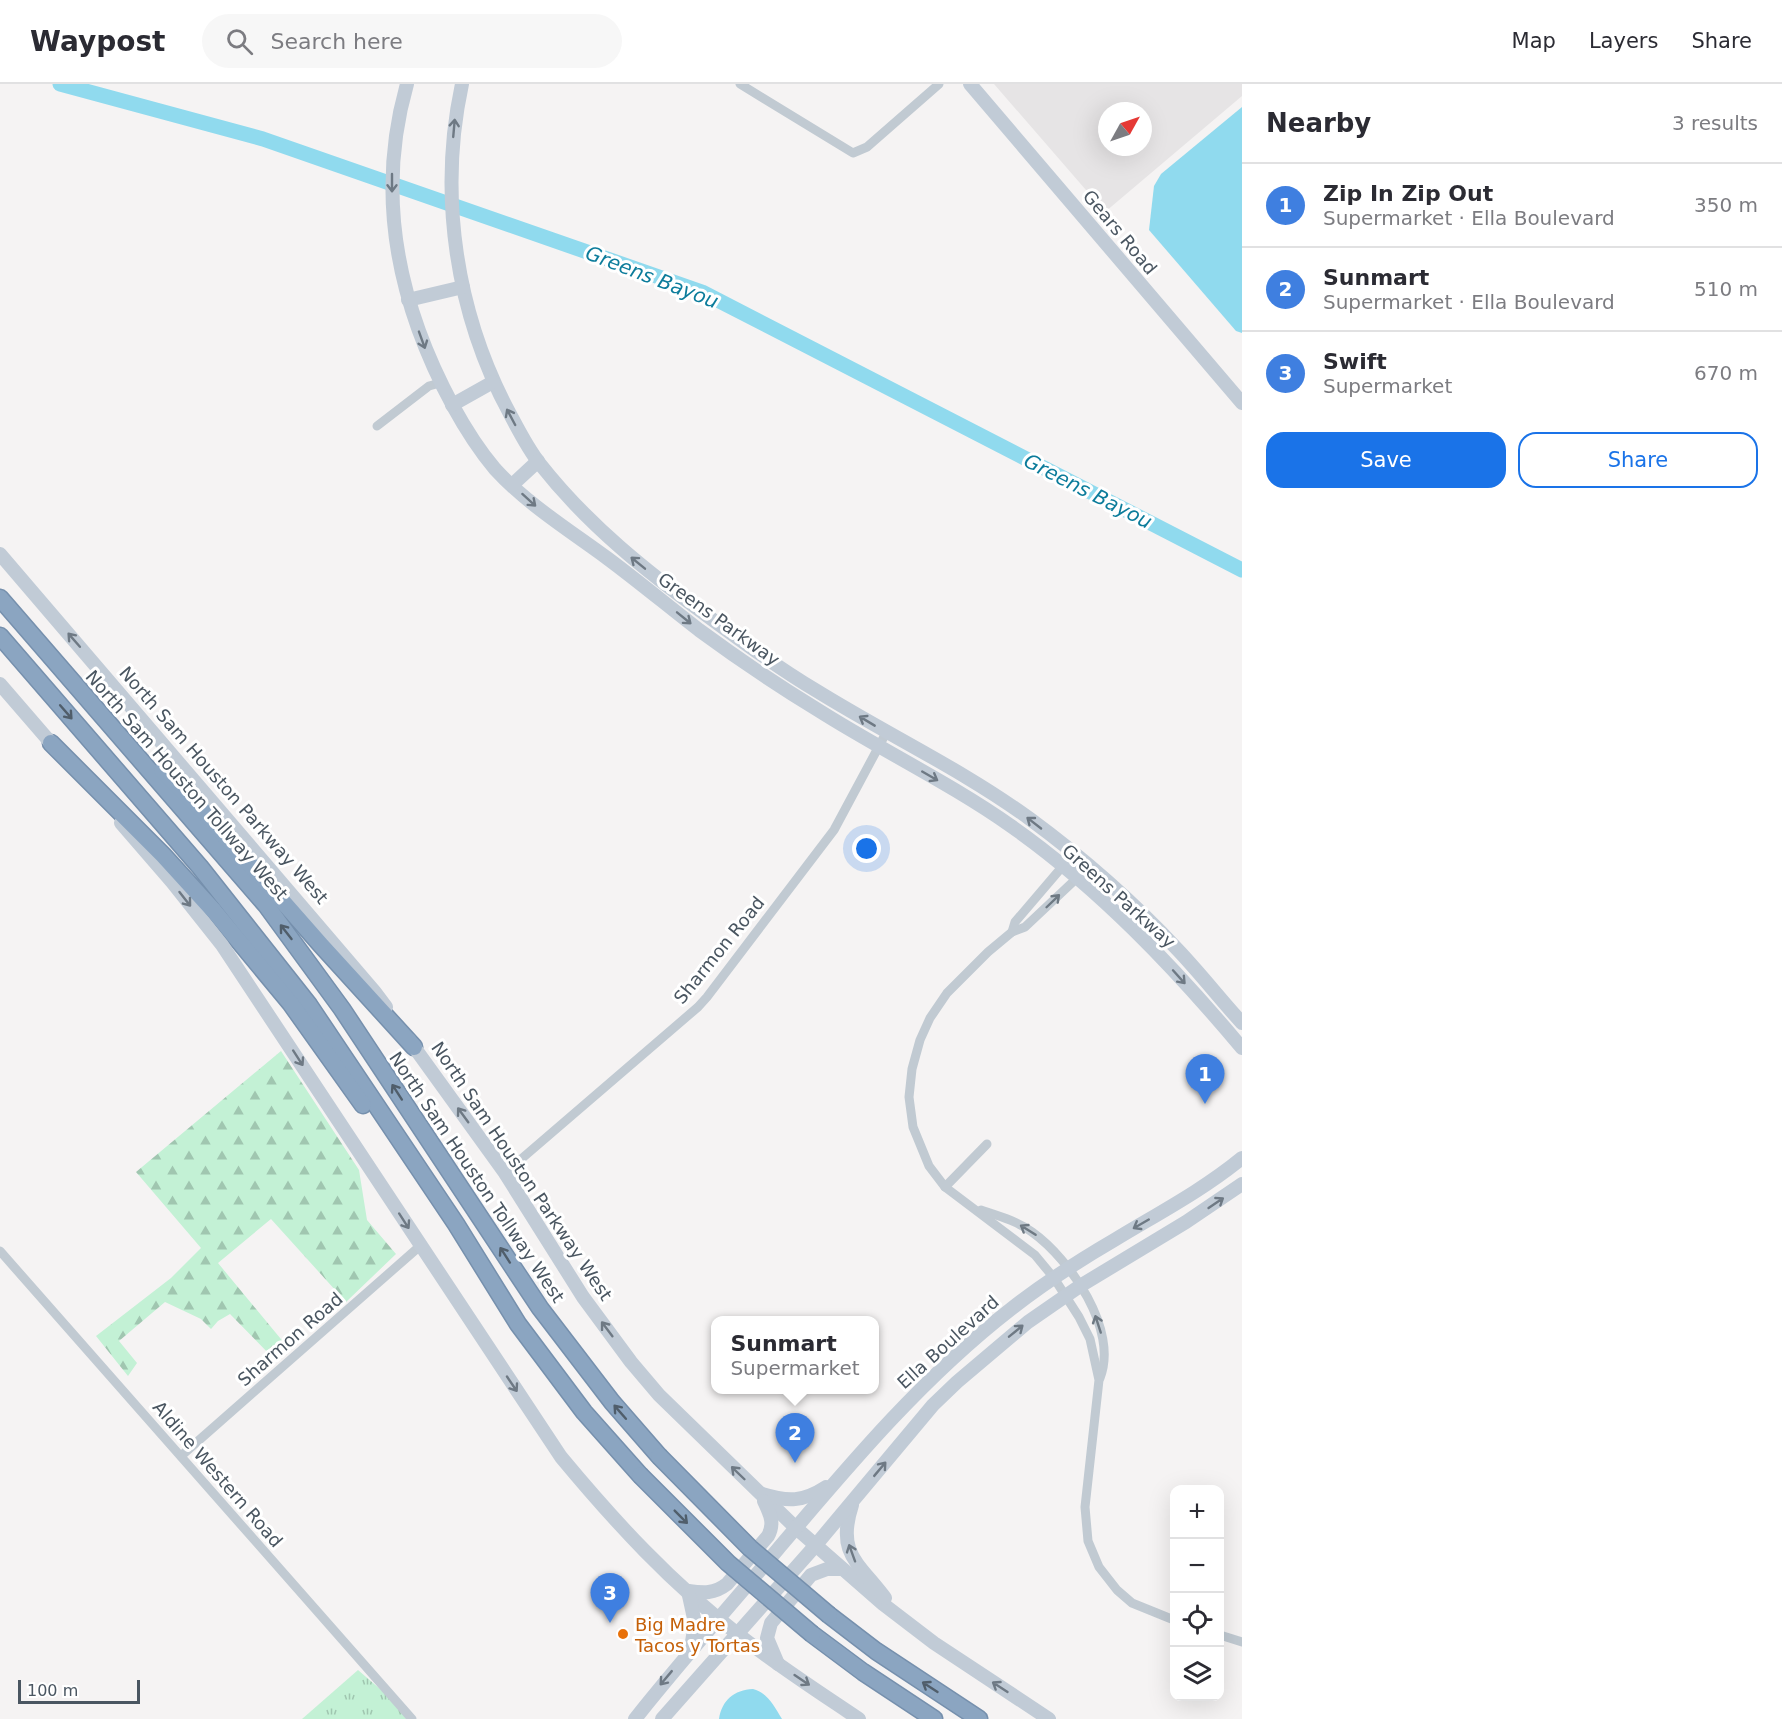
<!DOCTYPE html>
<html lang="en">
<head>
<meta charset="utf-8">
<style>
	:root { --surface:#fff; --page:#f7f7f7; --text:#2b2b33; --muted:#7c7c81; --line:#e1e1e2; --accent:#1a73e8 }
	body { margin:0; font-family:"DejaVu Sans",sans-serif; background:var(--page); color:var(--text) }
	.controls { position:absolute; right:18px; bottom:18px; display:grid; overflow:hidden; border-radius:12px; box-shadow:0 6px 24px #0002 }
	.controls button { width:54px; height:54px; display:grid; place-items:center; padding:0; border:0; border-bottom:2px solid var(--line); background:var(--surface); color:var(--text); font:30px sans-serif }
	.compass { position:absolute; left:1098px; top:18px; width:54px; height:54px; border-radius:50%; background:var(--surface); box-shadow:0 6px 24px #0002; rotate:50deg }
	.scale { position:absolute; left:18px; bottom:15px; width:122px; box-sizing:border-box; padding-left:6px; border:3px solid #4a5661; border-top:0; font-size:16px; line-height:21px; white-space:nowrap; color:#4a5661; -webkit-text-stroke:4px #fff; paint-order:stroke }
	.you { position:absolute; left:867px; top:765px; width:21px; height:21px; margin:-15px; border:4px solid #fff; border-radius:50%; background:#1a73e8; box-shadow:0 0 0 9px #1a73e833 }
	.badge { display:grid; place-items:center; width:39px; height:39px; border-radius:50%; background:var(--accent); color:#fff; font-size:20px; font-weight:700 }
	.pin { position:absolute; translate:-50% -50px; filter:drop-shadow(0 2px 3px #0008) }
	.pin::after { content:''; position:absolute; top:32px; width:21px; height:18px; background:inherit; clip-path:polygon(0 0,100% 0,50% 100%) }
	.popup { position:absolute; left:711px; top:1232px; width:168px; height:78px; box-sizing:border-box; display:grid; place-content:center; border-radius:12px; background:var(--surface); filter:drop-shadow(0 2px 4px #0005); font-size:20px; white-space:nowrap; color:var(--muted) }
	.popup b { font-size:22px; color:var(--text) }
	.popup::after { content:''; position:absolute; left:50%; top:100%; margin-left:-12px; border:12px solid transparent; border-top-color:var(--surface) }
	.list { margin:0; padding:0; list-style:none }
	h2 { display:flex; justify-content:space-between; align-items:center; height:78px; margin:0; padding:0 24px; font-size:26px }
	h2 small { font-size:20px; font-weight:400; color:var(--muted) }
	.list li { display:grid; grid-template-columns:39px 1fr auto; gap:18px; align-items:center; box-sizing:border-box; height:84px; padding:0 24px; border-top:2px solid var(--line) }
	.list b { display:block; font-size:22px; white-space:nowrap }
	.list p { margin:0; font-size:20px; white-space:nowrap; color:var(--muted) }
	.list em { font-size:20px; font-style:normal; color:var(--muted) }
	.actions { display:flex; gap:12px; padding:18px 24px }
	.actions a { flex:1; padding:14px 0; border:2px solid var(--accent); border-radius:18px; text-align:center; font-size:21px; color:var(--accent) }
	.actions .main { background:var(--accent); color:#fff }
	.icon { flex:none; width:33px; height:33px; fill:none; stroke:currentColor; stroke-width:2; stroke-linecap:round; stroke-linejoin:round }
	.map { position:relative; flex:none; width:1242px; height:1635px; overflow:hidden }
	header { display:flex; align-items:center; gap:36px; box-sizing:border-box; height:84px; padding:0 30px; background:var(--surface); border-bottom:2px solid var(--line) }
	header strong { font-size:28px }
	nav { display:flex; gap:33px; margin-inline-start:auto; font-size:21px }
	.search { width:420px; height:54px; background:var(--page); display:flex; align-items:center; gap:15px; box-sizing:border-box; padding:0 21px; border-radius:33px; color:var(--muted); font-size:22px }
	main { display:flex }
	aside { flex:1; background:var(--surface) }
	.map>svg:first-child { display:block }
	.education { fill:#e6e4e5; fill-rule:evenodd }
	.grass { fill:url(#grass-tufts) }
	.forest { fill:url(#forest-firs) }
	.water { fill:#90daee }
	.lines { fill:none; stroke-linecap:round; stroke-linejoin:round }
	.river { stroke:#90daee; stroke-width:15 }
	.highway-casing { stroke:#7690ad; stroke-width:19 }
	.street { stroke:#c1cad2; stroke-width:9 }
	.secondary { stroke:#c1cbd6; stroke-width:14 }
	.highway { stroke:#8ba5c1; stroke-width:16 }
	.highway-bridge-casing { stroke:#7690ad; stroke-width:19; stroke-linecap:butt }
	.highway-bridge { stroke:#8ba5c1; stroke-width:16 }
	.oneway { stroke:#6e7984 }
	.oneway2 { stroke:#505e6b }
	.oneway3 { stroke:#6e7983 }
	.food-dot { fill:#e8710a; stroke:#fff; stroke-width:2 }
	.labels { text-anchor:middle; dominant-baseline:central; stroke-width:6; stroke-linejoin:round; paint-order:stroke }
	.street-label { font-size:18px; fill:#4a5661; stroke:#fff }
	.food-label { font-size:18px; fill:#c56008; stroke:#fff; text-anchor:start }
	.water-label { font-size:20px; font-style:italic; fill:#0c7c9b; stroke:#fff }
</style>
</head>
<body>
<header>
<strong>Waypost</strong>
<div class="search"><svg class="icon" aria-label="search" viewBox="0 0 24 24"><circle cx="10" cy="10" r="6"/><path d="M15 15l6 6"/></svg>Search here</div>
<nav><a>Map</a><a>Layers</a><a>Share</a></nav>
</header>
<main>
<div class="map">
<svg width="1242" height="1635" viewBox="0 0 1242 1635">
	<defs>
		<pattern id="grass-tufts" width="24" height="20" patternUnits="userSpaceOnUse" patternTransform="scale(1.5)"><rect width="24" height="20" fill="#c3f1d5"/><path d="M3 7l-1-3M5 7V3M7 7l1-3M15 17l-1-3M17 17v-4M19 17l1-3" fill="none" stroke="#a0c6b0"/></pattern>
		<pattern id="forest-firs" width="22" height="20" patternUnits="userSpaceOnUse" patternTransform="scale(1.5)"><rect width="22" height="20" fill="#c3f1d5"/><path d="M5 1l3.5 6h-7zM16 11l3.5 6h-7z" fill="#a0c6b0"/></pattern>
	</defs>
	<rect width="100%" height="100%" fill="#f5f3f3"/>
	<path class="education" d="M994,0H1242V12L1105,128ZM1107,27H1143V63H1107Z"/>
	<path class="grass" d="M358,1586L395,1618L407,1635H302Z"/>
	<path class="forest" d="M281,967L359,1086L367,1136L396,1170L346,1218L271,1135L218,1179L290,1266L275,1276L230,1230L218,1237L211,1245L201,1235L165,1218L119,1257L137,1279L128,1292L96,1252L171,1194L201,1164L136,1088Z"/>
	<g class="water">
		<path d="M1242,23V249L1236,247L1149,146L1154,102L1161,90Z"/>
		<path d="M753,1605C768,1609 774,1622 782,1635H719C722,1616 734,1606 753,1605Z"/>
	</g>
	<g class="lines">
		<path class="river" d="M60,0L263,55L702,208L1242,486"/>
		<g class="highway-casing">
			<g id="highway">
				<path d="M0,514L266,821L342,925L540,1224L612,1318L659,1372"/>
				<path d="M0,552L200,783L309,921L456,1140L518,1240L584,1328L640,1391"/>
				<path d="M51,659L163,771L214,827L291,920L363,1021"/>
				<path d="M162,686L204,728L321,861L414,963"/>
				<path d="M829,1531L876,1567L979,1635"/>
				<path d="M812,1550L863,1588L934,1635"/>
			</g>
		</g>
		<g class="street">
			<path d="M740,0L853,69L867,63L939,0"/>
			<path d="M377,342L429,302L440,299"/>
			<path d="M1079,775L1076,795L1025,843L1012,848L988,868L947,909L930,934L920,956L912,985L909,1013L913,1043L929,1082L945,1103L1035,1171L1054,1194L1079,1233L1090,1255L1099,1296L1085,1423L1088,1457L1099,1483L1117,1506L1132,1519L1174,1536"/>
			<path d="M1012,848L1015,838L1062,783L1079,775"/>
			<path d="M505,1089L698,923L707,913L834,746L886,649"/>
			<path d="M945,1103L987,1060"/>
			<path d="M981,1126C999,1132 1017,1137 1032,1148C1070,1175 1119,1246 1100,1294"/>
			<path d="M0,1167L412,1635"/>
			<path d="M181,1372L420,1162"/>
			<path d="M1220,1551L1242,1558"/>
		</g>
		<g class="secondary">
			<path d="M407,0C375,112 399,222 453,322C465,344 479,366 495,385C527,420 569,446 607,474C638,497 668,522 699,546C737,574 777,601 818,626C881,666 950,699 1011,742C1098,803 1174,883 1242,964"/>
			<path d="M462,0C438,111 456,230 510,330C519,347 528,365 540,380C588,441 647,488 709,533C744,559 780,585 817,607C888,651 963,686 1030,735C1083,774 1133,818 1177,865C1200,889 1220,915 1242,939"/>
			<path d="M970,0L1242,319"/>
			<path d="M408,216L463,203"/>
			<path d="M452,321L493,298"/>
			<path d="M512,401L538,377"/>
			<path d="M0,470L374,907L386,923"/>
			<path d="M0,600L57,666"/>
			<path d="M121,739L172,798L222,861L561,1373C615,1438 672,1500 739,1551C777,1581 819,1608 859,1635"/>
			<path d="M409,956L505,1089L583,1213L631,1278L659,1311L796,1444L883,1520L934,1559L1049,1635"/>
			<path d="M762,1410C788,1418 803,1418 826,1403"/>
			<path d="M852,1421C836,1470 859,1479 885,1514"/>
			<path d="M688,1507C704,1509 714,1510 727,1500L768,1452C775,1439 770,1430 764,1417"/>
			<path d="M688,1507L695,1539L691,1564"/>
			<path d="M778,1580L767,1554L771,1539L811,1491L827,1485H842"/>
			<path d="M635,1635C681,1577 730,1522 778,1465C850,1380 922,1294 1011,1225C1044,1199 1080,1176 1116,1155C1159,1129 1203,1106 1242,1074"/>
			<path d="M662,1635L815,1462L933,1321L957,1298L1028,1238L1080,1202L1186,1138L1242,1100"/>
		</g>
		<use href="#highway" class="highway"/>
		<g class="highway-bridge-casing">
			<g id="highway-bridge">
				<path d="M659,1372L750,1464L829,1531"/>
				<path d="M640,1391L728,1479L812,1550"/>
			</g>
		</g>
		<use href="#highway-bridge" class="highway-bridge"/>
	</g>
	<defs><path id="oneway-shaft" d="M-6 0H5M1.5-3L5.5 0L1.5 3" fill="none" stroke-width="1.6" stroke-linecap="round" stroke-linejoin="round" transform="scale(1.5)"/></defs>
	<g class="oneway">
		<use href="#oneway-shaft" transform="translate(454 44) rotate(-85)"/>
		<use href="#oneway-shaft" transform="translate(392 99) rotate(90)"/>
		<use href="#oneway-shaft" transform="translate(422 256) rotate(70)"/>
		<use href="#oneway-shaft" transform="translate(511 333) rotate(-118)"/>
		<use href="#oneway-shaft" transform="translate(529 416) rotate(42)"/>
		<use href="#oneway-shaft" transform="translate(638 479) rotate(-141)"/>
		<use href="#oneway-shaft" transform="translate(684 534) rotate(39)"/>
		<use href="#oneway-shaft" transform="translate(74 556) rotate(-131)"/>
		<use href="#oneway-shaft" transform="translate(867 637) rotate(-149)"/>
		<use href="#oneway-shaft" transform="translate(930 692) rotate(30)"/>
		<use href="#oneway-shaft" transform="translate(1034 739) rotate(-142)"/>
		<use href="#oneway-shaft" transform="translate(185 815) rotate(52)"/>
		<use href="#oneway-shaft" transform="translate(1179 893) rotate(48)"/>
		<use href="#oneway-shaft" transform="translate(298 974) rotate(57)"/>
		<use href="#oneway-shaft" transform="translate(463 1031) rotate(-126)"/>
		<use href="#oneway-shaft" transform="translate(1216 1119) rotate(-34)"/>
		<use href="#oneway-shaft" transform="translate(404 1137) rotate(57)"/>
		<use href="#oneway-shaft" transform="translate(1141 1140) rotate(150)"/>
		<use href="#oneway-shaft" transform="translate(607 1245) rotate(-127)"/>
		<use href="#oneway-shaft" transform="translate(1016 1247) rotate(-39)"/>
		<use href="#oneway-shaft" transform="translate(512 1300) rotate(56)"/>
		<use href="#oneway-shaft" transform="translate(880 1385) rotate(-50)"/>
		<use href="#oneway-shaft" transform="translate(738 1389) rotate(-136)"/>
		<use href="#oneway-shaft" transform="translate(852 1469) rotate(-110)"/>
		<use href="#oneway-shaft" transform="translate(666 1594) rotate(130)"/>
		<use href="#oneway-shaft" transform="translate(802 1596) rotate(34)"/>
		<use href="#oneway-shaft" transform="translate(1000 1603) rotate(-147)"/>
	</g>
	<g class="oneway2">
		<use href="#oneway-shaft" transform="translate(66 628) rotate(49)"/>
		<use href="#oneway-shaft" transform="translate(286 848) rotate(-128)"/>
		<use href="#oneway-shaft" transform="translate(397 1008) rotate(-123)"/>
		<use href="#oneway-shaft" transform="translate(505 1171) rotate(-123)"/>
		<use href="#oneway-shaft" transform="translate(620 1328) rotate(-131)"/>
		<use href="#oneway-shaft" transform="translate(681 1433) rotate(45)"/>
		<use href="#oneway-shaft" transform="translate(930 1603) rotate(-147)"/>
	</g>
	<g class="oneway3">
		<use href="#oneway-shaft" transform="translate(1053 817) rotate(-44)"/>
		<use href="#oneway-shaft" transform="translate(1028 1146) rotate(-148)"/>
		<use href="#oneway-shaft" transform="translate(1098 1240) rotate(-108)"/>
	</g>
	<circle class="food-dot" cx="623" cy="1550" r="6"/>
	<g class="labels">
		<g class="street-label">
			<text transform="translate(1120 148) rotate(50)">Gears Road</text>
			<text transform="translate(719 535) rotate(36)">Greens Parkway</text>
			<text transform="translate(187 701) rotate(49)">North Sam Houston Tollway West</text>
			<text transform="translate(224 701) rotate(49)">North Sam Houston Parkway West</text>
			<text transform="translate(1119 812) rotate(42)">Greens Parkway</text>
			<text transform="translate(719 866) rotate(-51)">Sharmon Road</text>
			<text transform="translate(522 1087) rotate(56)">North Sam Houston Parkway West</text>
			<text transform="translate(477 1093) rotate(56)">North Sam Houston Tollway West</text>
			<text transform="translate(290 1255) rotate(-41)">Sharmon Road</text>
			<text transform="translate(948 1258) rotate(-42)">Ella Boulevard</text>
			<text transform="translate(218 1390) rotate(49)">Aldine Western Road</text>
		</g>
		<g class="food-label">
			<text x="635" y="1540">Big Madre<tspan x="635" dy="21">Tacos y Tortas</tspan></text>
		</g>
		<g class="water-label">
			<text transform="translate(652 193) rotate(21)">Greens Bayou</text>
			<text transform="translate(1088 407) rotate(27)">Greens Bayou</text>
		</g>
	</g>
</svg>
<div class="controls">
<button>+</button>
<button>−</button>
<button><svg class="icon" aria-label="locate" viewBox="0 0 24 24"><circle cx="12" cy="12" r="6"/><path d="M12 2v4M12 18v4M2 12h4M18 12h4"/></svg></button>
<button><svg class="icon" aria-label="layers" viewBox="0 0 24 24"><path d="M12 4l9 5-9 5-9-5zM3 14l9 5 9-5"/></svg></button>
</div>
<svg class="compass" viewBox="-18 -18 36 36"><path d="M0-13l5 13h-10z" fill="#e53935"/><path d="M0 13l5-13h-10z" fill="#7c7c81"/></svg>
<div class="scale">100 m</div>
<div class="you"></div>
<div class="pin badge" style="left:1205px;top:1020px;background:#3f7fe0">1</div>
<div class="pin badge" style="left:795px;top:1379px;background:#3f7fe0">2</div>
<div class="popup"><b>Sunmart</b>Supermarket</div>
<div class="pin badge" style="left:610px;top:1539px;background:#3f7fe0">3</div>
</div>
<aside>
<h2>Nearby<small>3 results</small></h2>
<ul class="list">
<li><span class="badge" style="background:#3f7fe0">1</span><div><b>Zip In Zip Out</b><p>Supermarket · Ella Boulevard</p></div><em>350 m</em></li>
<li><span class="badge" style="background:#3f7fe0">2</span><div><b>Sunmart</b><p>Supermarket · Ella Boulevard</p></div><em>510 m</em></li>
<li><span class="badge" style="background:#3f7fe0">3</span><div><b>Swift</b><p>Supermarket</p></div><em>670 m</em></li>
</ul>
<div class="actions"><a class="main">Save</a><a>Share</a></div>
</aside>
</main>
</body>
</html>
